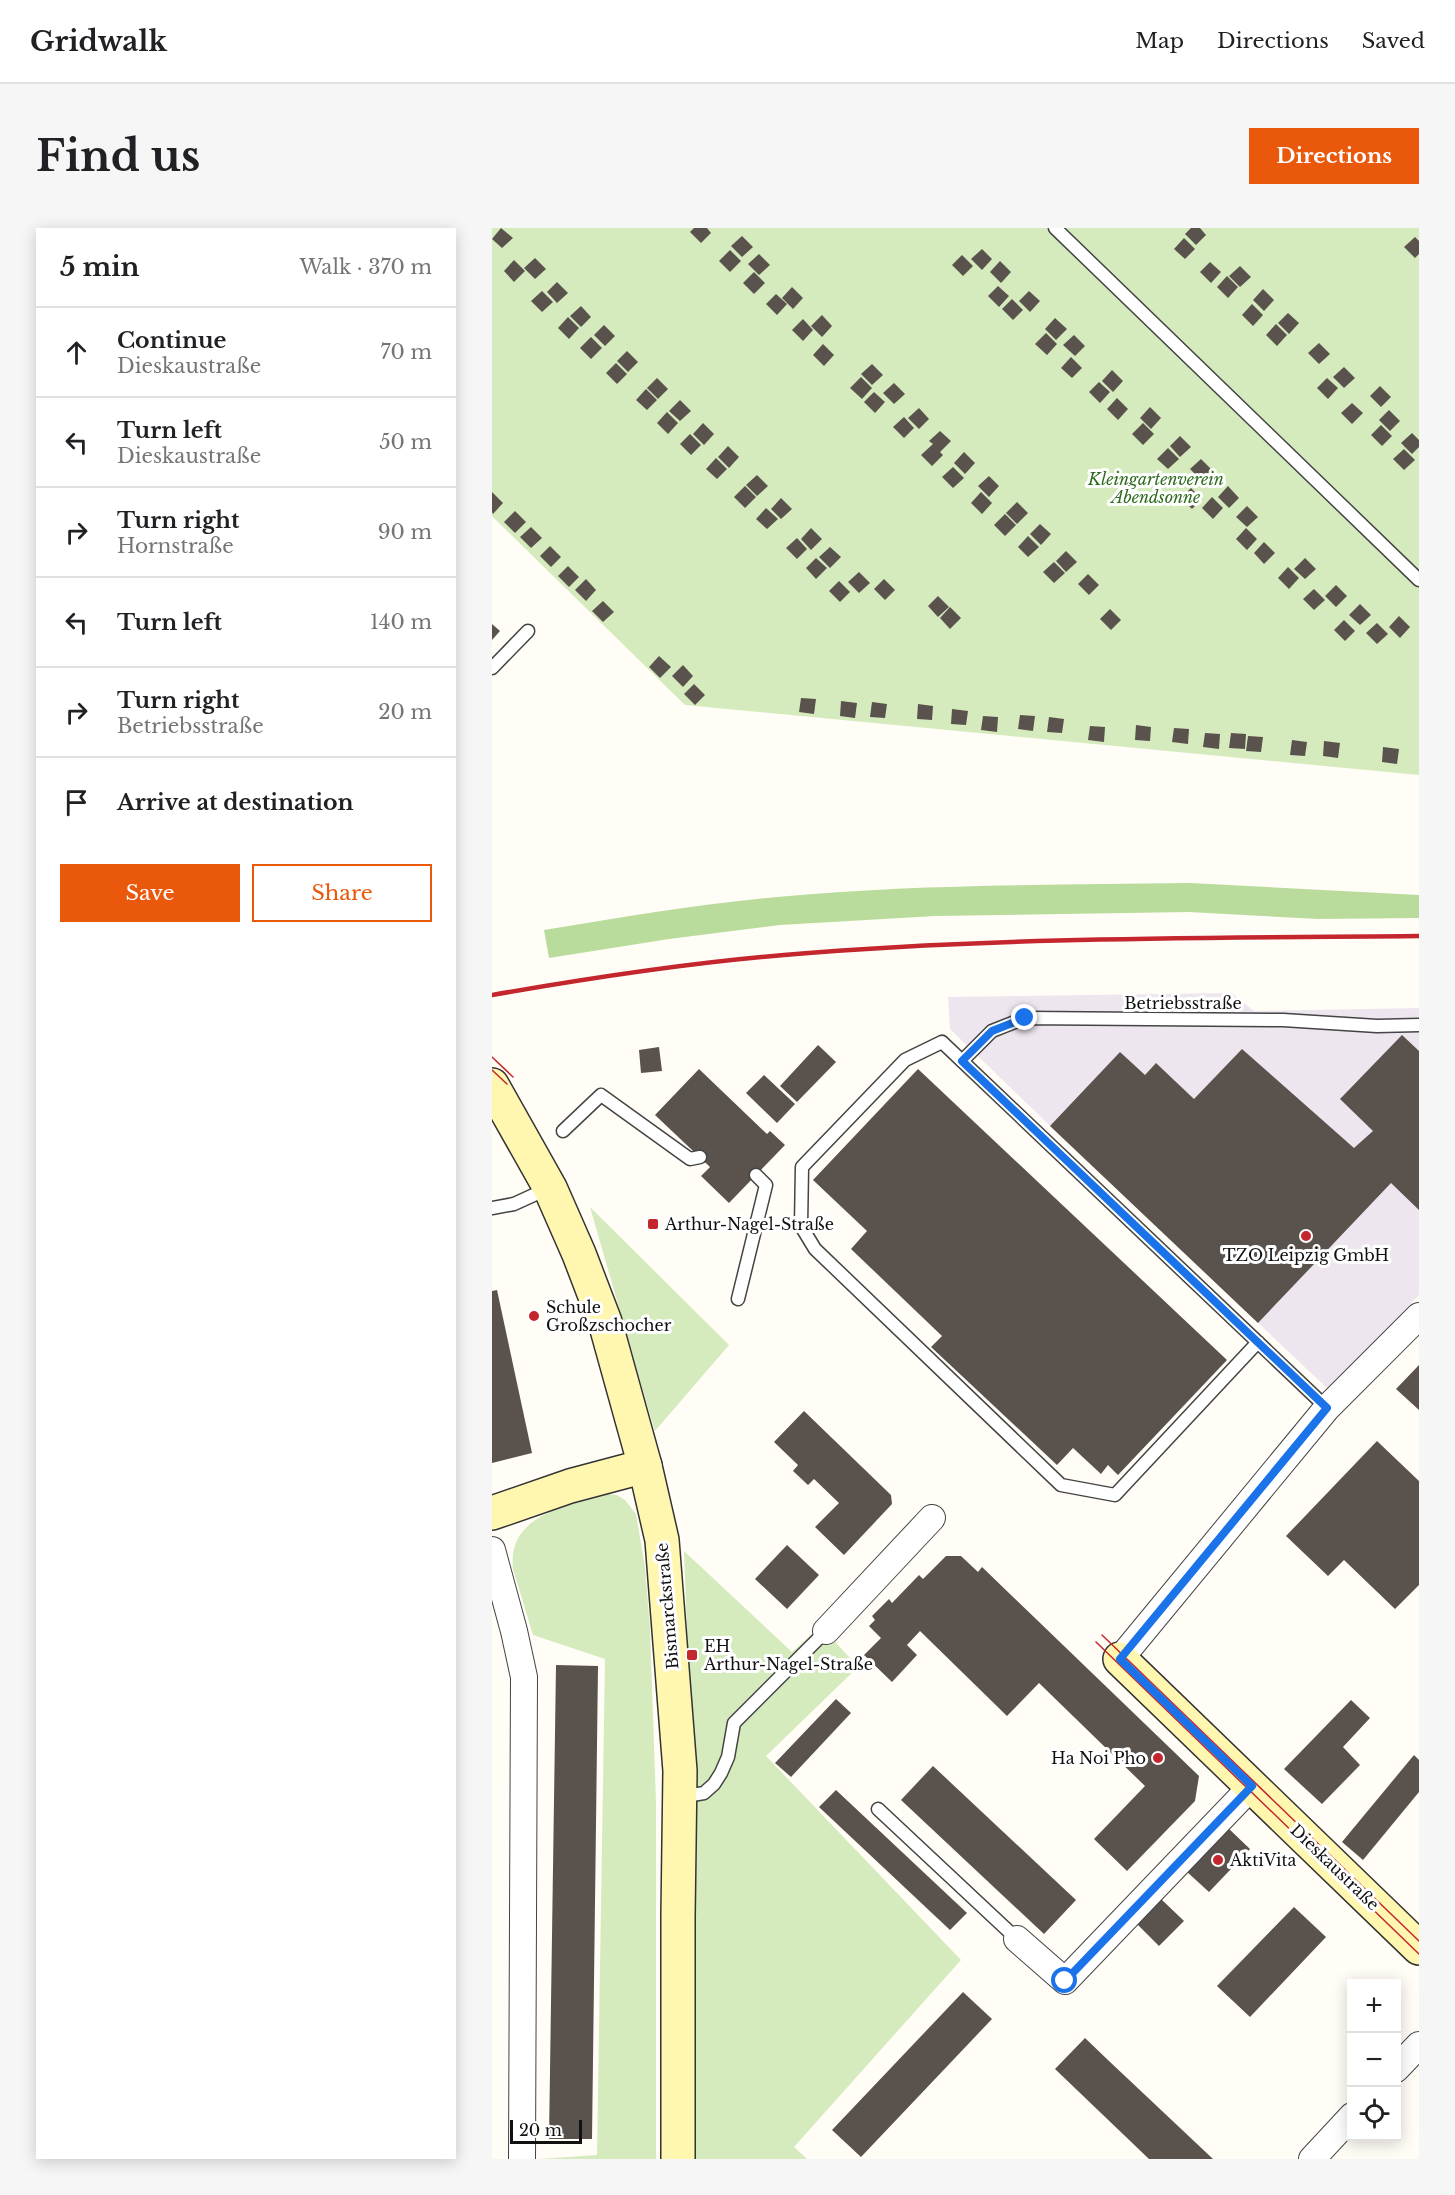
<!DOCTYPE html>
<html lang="en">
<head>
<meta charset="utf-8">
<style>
	:root { --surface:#fff; --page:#f6f6f6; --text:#202124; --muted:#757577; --line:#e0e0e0; --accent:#ea580c }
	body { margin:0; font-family:"Libre Baskerville",serif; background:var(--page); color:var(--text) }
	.controls { position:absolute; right:18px; bottom:18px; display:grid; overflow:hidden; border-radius:0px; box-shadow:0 3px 15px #0003 }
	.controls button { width:54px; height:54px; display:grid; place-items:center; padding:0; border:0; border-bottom:2px solid var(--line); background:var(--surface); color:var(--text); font:30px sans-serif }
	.scale { position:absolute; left:18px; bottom:15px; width:72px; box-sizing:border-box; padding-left:6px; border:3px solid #111; border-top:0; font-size:16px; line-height:21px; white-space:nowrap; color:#111; -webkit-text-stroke:4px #fff; paint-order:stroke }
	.stop { position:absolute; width:18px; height:18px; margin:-14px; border:4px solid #1a73e8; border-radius:50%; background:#fff }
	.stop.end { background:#1a73e8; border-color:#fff; box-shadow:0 2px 6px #0008 }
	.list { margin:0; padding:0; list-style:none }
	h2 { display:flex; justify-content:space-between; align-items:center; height:78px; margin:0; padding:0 24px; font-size:26px }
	h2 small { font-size:20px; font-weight:400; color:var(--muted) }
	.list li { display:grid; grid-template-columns:39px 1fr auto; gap:18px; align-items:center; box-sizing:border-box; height:90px; padding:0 24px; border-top:2px solid var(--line) }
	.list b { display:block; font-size:22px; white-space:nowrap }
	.list p { margin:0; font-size:20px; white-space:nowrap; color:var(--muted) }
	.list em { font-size:20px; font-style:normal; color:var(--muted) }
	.actions { display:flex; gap:12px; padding:18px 24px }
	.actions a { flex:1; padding:14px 0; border:2px solid var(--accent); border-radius:0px; text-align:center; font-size:21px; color:var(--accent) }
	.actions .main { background:var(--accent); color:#fff }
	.icon { flex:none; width:33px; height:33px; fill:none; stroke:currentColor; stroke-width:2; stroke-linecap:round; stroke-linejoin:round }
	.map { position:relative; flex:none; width:927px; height:1931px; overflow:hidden; border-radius:0px }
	header { display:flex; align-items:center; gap:36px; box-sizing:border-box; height:84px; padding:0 30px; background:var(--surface); border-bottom:2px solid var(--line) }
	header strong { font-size:28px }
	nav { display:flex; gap:33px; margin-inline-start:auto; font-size:21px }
	.intro { display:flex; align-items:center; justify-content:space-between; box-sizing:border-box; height:144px; padding:0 36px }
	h1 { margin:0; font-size:42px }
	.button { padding:15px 27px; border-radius:0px; background:var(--accent); color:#fff; font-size:21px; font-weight:700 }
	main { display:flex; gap:36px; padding:0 36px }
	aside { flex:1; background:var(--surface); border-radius:0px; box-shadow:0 3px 15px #0003 }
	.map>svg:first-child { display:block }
	.industrial { fill:#eee6ef }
	.green { fill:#d5ebbd }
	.forest { fill:#b9dc9c }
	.building { fill:#5a524d }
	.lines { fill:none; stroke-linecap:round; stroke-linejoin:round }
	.lane-casing { stroke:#444; stroke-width:15 }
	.street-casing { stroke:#444; stroke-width:28 }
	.secondary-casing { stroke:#333; stroke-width:36 }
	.lane { stroke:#fff; stroke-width:12 }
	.street { stroke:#fff; stroke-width:26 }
	.secondary { stroke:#fff6b0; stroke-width:33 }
	.tram { stroke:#c4262e; stroke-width:1.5 }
	.rail { stroke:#c4262e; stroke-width:4.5 }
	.route { stroke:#1a73e8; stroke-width:8 }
	.poi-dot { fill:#c4262e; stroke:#fff; stroke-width:2 }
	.labels { text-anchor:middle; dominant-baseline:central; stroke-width:6; stroke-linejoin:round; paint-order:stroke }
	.park-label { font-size:16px; font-style:italic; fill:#2f6b1f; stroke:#fff }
	.street-label { font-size:16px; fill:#111; stroke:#fff }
	.poi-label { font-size:16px; fill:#111; stroke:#fff; text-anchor:start }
</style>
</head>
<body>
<header>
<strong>Gridwalk</strong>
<nav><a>Map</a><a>Directions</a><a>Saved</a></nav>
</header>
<div class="intro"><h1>Find us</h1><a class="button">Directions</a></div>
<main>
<aside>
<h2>5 min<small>Walk · 370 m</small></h2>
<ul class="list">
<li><svg class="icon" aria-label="ahead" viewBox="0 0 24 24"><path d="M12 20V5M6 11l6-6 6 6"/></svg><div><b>Continue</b><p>Dieskaustraße</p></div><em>70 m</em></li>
<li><svg class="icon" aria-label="left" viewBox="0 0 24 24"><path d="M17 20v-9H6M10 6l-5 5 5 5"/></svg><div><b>Turn left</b><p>Dieskaustraße</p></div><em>50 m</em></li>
<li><svg class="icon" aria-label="right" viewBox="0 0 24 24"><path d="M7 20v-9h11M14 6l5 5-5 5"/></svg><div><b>Turn right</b><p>Hornstraße</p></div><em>90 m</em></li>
<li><svg class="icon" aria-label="left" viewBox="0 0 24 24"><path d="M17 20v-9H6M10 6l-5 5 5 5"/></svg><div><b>Turn left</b></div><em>140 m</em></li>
<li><svg class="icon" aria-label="right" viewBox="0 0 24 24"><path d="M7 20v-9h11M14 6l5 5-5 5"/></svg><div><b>Turn right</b><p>Betriebsstraße</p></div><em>20 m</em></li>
<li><svg class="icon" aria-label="arrive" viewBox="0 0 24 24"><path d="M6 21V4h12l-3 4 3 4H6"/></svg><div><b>Arrive at destination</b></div></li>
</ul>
<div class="actions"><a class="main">Save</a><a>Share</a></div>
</aside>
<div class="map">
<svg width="927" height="1931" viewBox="0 0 927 1931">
	<rect width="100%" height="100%" fill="#fffdf5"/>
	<path class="industrial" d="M740,765L762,783L927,780V1067L836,1161L558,898L458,801L456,769Z"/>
	<g class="green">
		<path d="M0,0H927V547L193,477L0,288Z"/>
		<path d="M98,979L237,1117L163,1203L156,1180Z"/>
		<path d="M116,1266L125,1267L133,1272L144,1286L153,1339L158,1401L164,1575V1931H47L105,1927L113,1431L41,1407L21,1341C15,1285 76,1279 116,1266Z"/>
		<path d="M192,1323L300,1424L329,1398L366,1439L274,1528L469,1732L302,1919L315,1931H199L200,1531Z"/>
	</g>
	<path class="forest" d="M698,655L927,667V690L826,691L697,684L443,688L288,697L177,711L57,730L52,702C130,689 207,676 285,669C422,656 560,657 698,655Z"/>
	<g class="building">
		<path d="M9,0L21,10L10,20L0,11Z"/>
		<path d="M202,0H215L219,5L209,15L198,4Z"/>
		<path d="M699,0H708L714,7L704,17L693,6Z"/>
		<path d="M250,8L261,19L250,29L239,18Z"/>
		<path d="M923,9L927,13V26L923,30L912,19Z"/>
		<path d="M692,10L703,21L693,31L682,21Z"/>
		<path d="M490,21L500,31L490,42L479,31Z"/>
		<path d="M238,22L249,33L238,44L227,33Z"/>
		<path d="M267,26L278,37L267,47L256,36Z"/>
		<path d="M470,27L481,38L471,48L460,37Z"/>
		<path d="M43,30L54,41L43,51L32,40Z"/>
		<path d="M22,32L33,43L22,54L12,43Z"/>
		<path d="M508,33L519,44L509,55L498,44Z"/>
		<path d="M718,34L729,44L719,55L708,44Z"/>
		<path d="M748,38L759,49L748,59L737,48Z"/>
		<path d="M262,44L273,55L262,66L251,55Z"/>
		<path d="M735,48L746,59L736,70L725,59Z"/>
		<path d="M65,54L76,65L65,75L55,64Z"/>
		<path d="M506,58L517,68L507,79L496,68Z"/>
		<path d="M300,59L311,70L301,81L290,70Z"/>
		<path d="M771,61L782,72L772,83L761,72Z"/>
		<path d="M50,63L61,74L50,84L39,73Z"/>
		<path d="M537,63L548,73L538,84L527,73Z"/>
		<path d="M284,66L295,76L285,87L274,76Z"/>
		<path d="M520,71L531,82L521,92L510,81Z"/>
		<path d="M760,76L771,87L761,98L750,87Z"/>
		<path d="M89,78L99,89L89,99L78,88Z"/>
		<path d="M796,85L807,95L797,106L786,95Z"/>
		<path d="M330,87L340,98L330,109L319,98Z"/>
		<path d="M76,89L87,100L77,111L66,100Z"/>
		<path d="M563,90L575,101L564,112L553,101Z"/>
		<path d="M311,91L321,102L311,113L300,102Z"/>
		<path d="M784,96L795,107L785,118L774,107Z"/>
		<path d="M112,97L123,108L113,118L102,107Z"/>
		<path d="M554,105L565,116L555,127L543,116Z"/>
		<path d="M582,107L593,118L583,128L571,117Z"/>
		<path d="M99,109L110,120L99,131L88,120Z"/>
		<path d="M827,115L838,126L827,136L816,125Z"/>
		<path d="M331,116L342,127L332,138L321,127Z"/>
		<path d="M135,123L146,134L136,144L125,133Z"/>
		<path d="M579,129L590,140L580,150L569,140Z"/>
		<path d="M124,135L135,146L125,156L114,145Z"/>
		<path d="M380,136L391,147L380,157L369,146Z"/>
		<path d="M852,139L863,150L852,160L841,149Z"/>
		<path d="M620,142L631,153L621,164L610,153Z"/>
		<path d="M369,149L380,160L370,171L358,160Z"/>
		<path d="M165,150L176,161L166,171L155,160Z"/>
		<path d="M835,150L846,160L836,171L825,160Z"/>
		<path d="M607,154L618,164L608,175L597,164Z"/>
		<path d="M402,155L413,166L402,176L391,165Z"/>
		<path d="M888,158L899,169L889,179L878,168Z"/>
		<path d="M154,161L165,172L155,182L144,172Z"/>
		<path d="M382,164L393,174L383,185L372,174Z"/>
		<path d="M625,170L636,181L626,192L615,181Z"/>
		<path d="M188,172L199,183L188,193L177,183Z"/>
		<path d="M860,175L871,185L860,196L849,185Z"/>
		<path d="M658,179L669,190L659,201L648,190Z"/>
		<path d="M427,180L437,191L427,201L416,190Z"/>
		<path d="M897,182L908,193L898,203L887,192Z"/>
		<path d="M175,184L186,195L176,206L165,195Z"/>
		<path d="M412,189L422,200L412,210L401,199Z"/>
		<path d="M211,195L222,206L212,217L201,206Z"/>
		<path d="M651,195L662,206L651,217L640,206Z"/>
		<path d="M889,197L900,208L890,218L879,207Z"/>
		<path d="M448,203L459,213L448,224L451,227L440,238L429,227L441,216L437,213Z"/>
		<path d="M920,205L927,212V219L920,226L909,215Z"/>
		<path d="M198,206L209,217L199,227L188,216Z"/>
		<path d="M688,208L699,219L688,229L678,218Z"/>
		<path d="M236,218L247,229L237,240L226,229Z"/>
		<path d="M676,220L687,231L676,241L665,231Z"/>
		<path d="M912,221L923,232L912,242L901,231Z"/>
		<path d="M472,224L483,235L473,246L462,235Z"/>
		<path d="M224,230L235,241L225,251L214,241Z"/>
		<path d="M709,231L720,242L709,252L698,241Z"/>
		<path d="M461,239L472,250L461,260L450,249Z"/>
		<path d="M265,247L276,258L265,268L254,257Z"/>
		<path d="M497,248L507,258L497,269L486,258Z"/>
		<path d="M253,258L264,269L253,280L242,269Z"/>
		<path d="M736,258L747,270L737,280L726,269Z"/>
		<path d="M699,260L710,271L700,281L689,270Z"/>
		<path d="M0,264L11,275L1,286L0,284Z"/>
		<path d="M489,264L500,275L490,286L479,275Z"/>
		<path d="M720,269L731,280L721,291L710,280Z"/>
		<path d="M289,270L300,281L289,291L279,281Z"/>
		<path d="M525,274L536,285L525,296L514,285Z"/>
		<path d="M755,278L766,289L755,299L744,289Z"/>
		<path d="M274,280L286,291L275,301L264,291Z"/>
		<path d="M23,283L34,294L23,305L12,294Z"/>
		<path d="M513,286L524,297L513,308L502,297Z"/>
		<path d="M548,296L559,306L549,317L538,306Z"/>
		<path d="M39,299L50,310L39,320L28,309Z"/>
		<path d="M319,300L330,311L319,322L309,311Z"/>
		<path d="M754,300L765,311L755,322L744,311Z"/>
		<path d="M536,308L547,319L536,329L526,319Z"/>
		<path d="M305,310L315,321L305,331L294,320Z"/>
		<path d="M772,314L783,325L772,336L762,325Z"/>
		<path d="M58,318L69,329L59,339L48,328Z"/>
		<path d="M338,319L349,329L338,340L327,329Z"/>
		<path d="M574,323L585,334L574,344L564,333Z"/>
		<path d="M324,330L335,340L324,351L314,340Z"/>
		<path d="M813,330L824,341L813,351L802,341Z"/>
		<path d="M562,334L573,345L562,355L551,344Z"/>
		<path d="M76,338L87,349L77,359L66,348Z"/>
		<path d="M796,339L807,350L797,361L786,350Z"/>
		<path d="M367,344L378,355L367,365L356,354Z"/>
		<path d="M596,346L607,357L597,367L586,356Z"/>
		<path d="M94,351L104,362L94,373L83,362Z"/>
		<path d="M392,351L403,362L393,372L382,361Z"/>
		<path d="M347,353L358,364L348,374L337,363Z"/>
		<path d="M844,357L855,368L844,379L833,368Z"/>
		<path d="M822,361L833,372L822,382L811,371Z"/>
		<path d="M446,368L457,379L446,389L436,378Z"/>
		<path d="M111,373L122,384L111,394L100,383Z"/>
		<path d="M868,376L879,387L868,397L857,387Z"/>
		<path d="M458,379L469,390L458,401L448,390Z"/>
		<path d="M618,381L629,392L619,402L608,391Z"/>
		<path d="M907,388L918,399L908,410L897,399Z"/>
		<path d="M852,392L863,403L853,413L842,402Z"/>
		<path d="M885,395L896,406L885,416L874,405Z"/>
		<path d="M0,396L8,403L0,412Z"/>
		<path d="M167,428L179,439L168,450L157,439Z"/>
		<path d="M191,437L201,448L191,459L180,448Z"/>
		<path d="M202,456L213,467L203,477L192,466Z"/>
		<path d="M309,470L324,471L322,486L307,484Z"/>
		<path d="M349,473L365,475L363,490L348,488Z"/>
		<path d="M380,474L395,476L393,490L378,489Z"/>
		<path d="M426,476L441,478L440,492L425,491Z"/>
		<path d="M460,481L476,483L474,497L459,496Z"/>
		<path d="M528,487L543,488L541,503L526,501Z"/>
		<path d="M491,488L506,489L505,504L489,502Z"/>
		<path d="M557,489L572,491L570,505L555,504Z"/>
		<path d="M644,497L659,499L658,513L643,512Z"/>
		<path d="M598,498L613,499L612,514L596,512Z"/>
		<path d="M682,500L697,501L696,516L680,514Z"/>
		<path d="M713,505L728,506L727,521L711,519Z"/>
		<path d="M739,505L754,506L753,521L737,520Z"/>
		<path d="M756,508L771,509L769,524L754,523Z"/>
		<path d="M800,512L815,514L813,528L798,527Z"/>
		<path d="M832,513L848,515L846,530L831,528Z"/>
		<path d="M891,519L907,521L905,536L890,534Z"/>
		<path d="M910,807L927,823V982L899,955L766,1095L558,898L628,824L653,847L664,835L702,871L750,821L862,920L881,903L848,871Z"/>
		<path d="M326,817L344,834L305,874L288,858Z"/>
		<path d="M167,819L170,843L149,845L147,822Z"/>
		<path d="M207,841L275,906L278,903L293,917L237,975L209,948L218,939L163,887Z"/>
		<path d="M426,841L735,1132L626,1247L616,1237L609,1246L581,1220L565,1237L439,1119L450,1108L359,1021L375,1003L321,952Z"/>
		<path d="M272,847L303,876L285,895L254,865Z"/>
		<path d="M5,1062L40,1225L0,1235V1063Z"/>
		<path d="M927,1137V1182L904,1161Z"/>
		<path d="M312,1183L399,1267L400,1276L352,1327L323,1299L347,1275L322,1251L316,1257L301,1243L306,1237L282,1214Z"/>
		<path d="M885,1213L927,1253V1357L903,1381L852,1332L836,1348L794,1308Z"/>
		<path d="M295,1317L327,1347L295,1381L263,1351Z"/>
		<path d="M454,1328H469L486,1344L490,1339L707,1548L703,1573L635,1643L602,1611L653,1558L547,1455L515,1488L428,1403L415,1417L425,1427L400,1454L372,1427L389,1410L377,1398L383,1392L380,1388L397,1371L400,1375L427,1347L431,1351Z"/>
		<path d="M64,1437L106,1438L100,1911H57Z"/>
		<path d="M344,1471L359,1485L299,1549L283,1535Z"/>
		<path d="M859,1472L878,1490L851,1519L868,1537L830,1576L792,1541Z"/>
		<path d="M922,1527L927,1532V1564L871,1632L850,1614Z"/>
		<path d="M441,1538L584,1672L552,1706L409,1572Z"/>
		<path d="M344,1562L475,1685L458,1702L327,1579Z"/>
		<path d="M735,1599L758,1621L717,1664L694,1643Z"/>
		<path d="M669,1671L692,1693L667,1718L645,1696Z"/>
		<path d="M802,1679L834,1709L758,1789L725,1758Z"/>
		<path d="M471,1764L500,1791L369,1929L340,1902Z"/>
		<path d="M593,1810L617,1833L721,1931H657L563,1841Z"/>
	</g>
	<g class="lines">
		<g class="lane-casing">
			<g id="lane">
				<path d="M563,0L927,352"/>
				<path d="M0,440L36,403"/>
				<path d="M470,833L500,803L533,790L791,792L885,798L927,797"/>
				<path d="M71,903L109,867L198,931L208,929"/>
				<path d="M0,980L22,976L57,960"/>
				<path d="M246,1071L274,957L264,947"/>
				<path d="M766,1114L623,1267L569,1257L323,1021L309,998L310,939L413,832L450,814L835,1180"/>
				<path d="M188,1569L212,1565L222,1556L229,1545L236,1529L242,1495L334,1403"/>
				<path d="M386,1581L525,1711"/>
			</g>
		</g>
		<g class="street-casing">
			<g id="street">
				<path d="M0,1322L22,1403L32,1449L30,1931"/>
				<path d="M334,1403L440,1290"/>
				<path d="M628,1431L835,1180L927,1088"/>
				<path d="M525,1711L573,1753L760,1558"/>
				<path d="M904,1841L927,1817"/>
				<path d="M820,1931L860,1888"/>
			</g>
		</g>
		<g class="secondary-casing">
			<g id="secondary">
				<path d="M0,857L58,960L87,1026L113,1094L153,1238L170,1312L188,1543L186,1688V1931"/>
				<path d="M0,1285L78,1258L153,1238"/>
				<path d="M628,1431L927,1720"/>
			</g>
		</g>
		<use href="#lane" class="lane"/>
		<use href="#street" class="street"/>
		<use href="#secondary" class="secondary"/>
		<g class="tram">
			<path d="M0,829L21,849"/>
			<path d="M0,842L15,856"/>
			<path d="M610,1407L927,1713"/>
			<path d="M604,1414L927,1726"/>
		</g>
		<path class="rail" d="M0,767C97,750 194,735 292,727C503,709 715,710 927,708"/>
	</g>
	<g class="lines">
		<path class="route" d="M533,790L500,803L470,833L835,1180L628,1431L760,1558L573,1753"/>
	</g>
	<g class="poi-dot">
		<rect x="155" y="990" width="12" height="12" rx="3"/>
		<circle cx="814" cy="1008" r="6"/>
		<circle cx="42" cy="1088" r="6"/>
		<rect x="194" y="1421" width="12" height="12" rx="3"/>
		<circle cx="666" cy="1530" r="6"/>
		<circle cx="726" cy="1632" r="6"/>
	</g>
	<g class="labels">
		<g class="park-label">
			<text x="664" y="251">Kleingartenverein<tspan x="664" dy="18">Abendsonne</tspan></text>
		</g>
		<g class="street-label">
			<text x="691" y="775">Betriebsstraße</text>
			<text transform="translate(175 1378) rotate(-95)">Bismarckstraße</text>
			<text transform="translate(843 1639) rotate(44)">Dieskaustraße</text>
		</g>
		<g class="poi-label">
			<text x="173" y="996">Arthur-Nagel-Straße</text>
			<text x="814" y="1027" text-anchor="middle">TZO Leipzig GmbH</text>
			<text x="54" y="1079">Schule<tspan x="54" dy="18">Großzschocher</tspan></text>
			<text x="212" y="1418">EH<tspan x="212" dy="18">Arthur-Nagel-Straße</tspan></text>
			<text x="654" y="1530" text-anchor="end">Ha Noi Pho</text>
			<text x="738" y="1632">AktiVita</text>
		</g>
	</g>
</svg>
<div class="controls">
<button>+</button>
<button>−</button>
<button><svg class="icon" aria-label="locate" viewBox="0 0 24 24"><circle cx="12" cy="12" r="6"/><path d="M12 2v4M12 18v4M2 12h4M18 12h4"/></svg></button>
</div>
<div class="scale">20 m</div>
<div class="stop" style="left:573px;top:1753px"></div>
<div class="stop end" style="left:533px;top:790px"></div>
</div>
</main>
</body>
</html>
